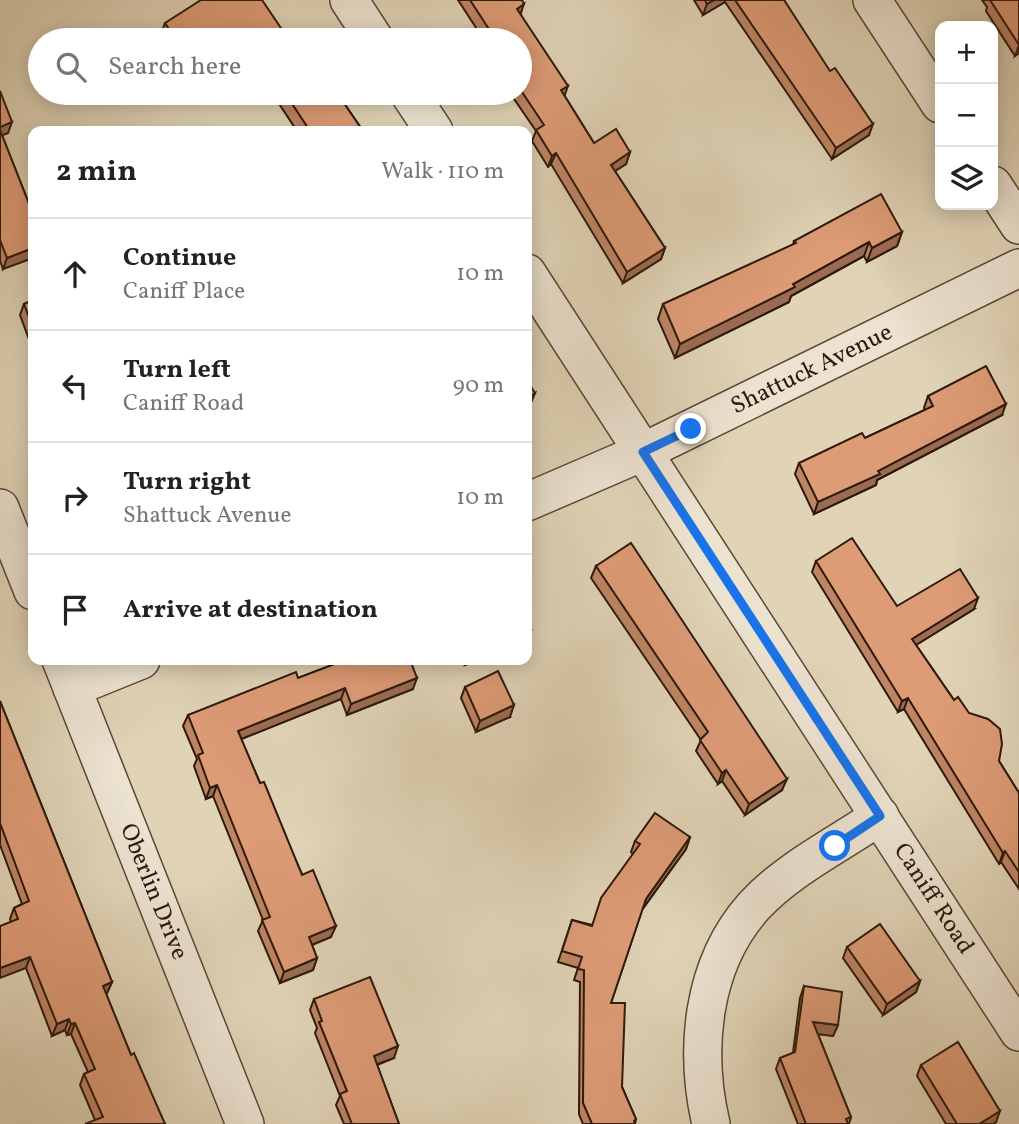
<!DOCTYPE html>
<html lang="en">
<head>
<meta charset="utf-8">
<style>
	:root { --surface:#fff; --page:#f6f6f6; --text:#222; --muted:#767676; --line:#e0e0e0 }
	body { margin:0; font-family:Vollkorn,serif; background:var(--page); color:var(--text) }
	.controls { position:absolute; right:21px; top:21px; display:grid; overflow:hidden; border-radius:14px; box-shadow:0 4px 18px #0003 }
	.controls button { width:63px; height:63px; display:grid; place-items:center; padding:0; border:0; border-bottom:2px solid var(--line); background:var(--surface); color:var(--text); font:35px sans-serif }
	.stop { position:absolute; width:21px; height:21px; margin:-16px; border:5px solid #1a73e8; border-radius:50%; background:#fff }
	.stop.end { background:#1a73e8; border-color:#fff; box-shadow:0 2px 7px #0008 }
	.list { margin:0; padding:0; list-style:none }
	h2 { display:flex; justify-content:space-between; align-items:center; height:91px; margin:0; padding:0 28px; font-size:30px }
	h2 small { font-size:23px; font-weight:400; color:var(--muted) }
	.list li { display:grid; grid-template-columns:46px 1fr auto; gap:21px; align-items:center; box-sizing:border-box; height:112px; padding:0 28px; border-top:2px solid var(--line) }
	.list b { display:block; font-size:26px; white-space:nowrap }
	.list p { margin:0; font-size:23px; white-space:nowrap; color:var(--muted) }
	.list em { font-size:23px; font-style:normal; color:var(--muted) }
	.icon { flex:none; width:38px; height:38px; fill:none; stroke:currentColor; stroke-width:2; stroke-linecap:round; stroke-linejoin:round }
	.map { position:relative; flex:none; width:1019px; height:1124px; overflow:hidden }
	.search { position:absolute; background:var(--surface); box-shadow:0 4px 18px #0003; left:28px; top:28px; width:504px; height:77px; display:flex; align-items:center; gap:18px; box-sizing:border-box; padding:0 24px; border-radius:38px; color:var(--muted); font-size:26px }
	.panel { position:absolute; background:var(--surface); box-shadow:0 4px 18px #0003; left:28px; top:126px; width:504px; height:539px; border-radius:14px }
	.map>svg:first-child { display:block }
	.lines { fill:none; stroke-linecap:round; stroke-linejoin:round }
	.minor-casing { stroke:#5a4836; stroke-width:40 }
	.minor { stroke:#ebe2d0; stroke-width:37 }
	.wall { fill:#be8565; stroke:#2e190b; stroke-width:2 }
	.shaded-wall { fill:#9b6c53; stroke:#2e190b; stroke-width:2 }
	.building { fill:#dd9b76; stroke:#2e190b; stroke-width:2 }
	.route { stroke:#1a73e8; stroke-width:9 }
	.labels { text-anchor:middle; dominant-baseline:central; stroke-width:5; stroke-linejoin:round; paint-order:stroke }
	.street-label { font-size:24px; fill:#2e190b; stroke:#ebe2d0 }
</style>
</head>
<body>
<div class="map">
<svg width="1019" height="1124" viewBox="0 0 1019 1124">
	<rect width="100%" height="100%" fill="#e0d3b6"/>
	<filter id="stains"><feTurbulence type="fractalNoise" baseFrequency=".00286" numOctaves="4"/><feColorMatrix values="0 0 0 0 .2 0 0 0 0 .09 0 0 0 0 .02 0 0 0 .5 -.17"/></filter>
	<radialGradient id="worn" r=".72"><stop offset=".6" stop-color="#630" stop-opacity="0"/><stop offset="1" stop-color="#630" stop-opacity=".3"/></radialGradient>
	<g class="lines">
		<g class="minor-casing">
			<g id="minor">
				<path d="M349,0L375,40"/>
				<path d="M872,0L940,104"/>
				<path d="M409,93L434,131"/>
				<path d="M993,185L1019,225"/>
				<path d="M527,273L1019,1032"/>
				<path d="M527,502L643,452L1019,268"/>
				<path d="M0,508L33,591"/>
				<path d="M61,660L245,1124"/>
				<path d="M72,688L141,660"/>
				<path d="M711,1124C694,1051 701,965 754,906C788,869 839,844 880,816"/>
			</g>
		</g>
		<use href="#minor" class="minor"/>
	</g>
	<g class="wall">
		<path d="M458,0H522L521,15L564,95L594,143L630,152L626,164L615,171L665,248L661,259L623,283L551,164L548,167L532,141L536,131L510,93H520V40H484Z"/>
		<path d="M694,0H784L869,135L832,159L725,2L703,15Z"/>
		<path d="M982,0H1019V53L1015,56L986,11L987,7Z"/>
		<path d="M165,23L289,40H163L160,36Z"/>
		<path d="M0,91L8,133L2,135L33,214L3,269L0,261Z"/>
		<path d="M272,93H337L363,131H297Z"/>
		<path d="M902,232L897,246L867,262L864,256L791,296L789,302L675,358L658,319L663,304L793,245L794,241Z"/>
		<path d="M33,300V350L20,315L24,304Z"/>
		<path d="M928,396L1002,415L877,480L876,485L814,514L795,474L799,463L865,438L925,410L924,408Z"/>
		<path d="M816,561L897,606L974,609L916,645L954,700L999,761L1019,793V889L1001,862L999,864L904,709L898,712L812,572Z"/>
		<path d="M596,566L782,790L745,815L722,781L718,784L696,751L701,740L591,578Z"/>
		<path d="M342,660H410L413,689L347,715L341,699L241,739L260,783L331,937L312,945L317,958L313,970L280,983L258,931L263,920L213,796L206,799L194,766L197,759L183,726L188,715L298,678L341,662Z"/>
		<path d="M465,687L510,717L476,732L461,698Z"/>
		<path d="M0,701L112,982L107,993L106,994L131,1055L165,1124L95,1120L80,1085L84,1074L88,1072L71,1034L67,1035L65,1030L52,1036L26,968L10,919L14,908L22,904L0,845Z"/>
		<path d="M690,837L686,849L642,910L611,1003L622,1087L636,1119L635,1124H583L579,1114L580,982L574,980L578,968L558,962L572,920L592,925L633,854L631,852L635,841Z"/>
		<path d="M847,947L920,981L916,992L883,1015L843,958Z"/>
		<path d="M804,986L838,1025L833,1036L818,1034L851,1117L849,1124H798L776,1069L780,1058L793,1053L800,998Z"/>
		<path d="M314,999L394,1058L377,1065L399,1124H344L336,1105L340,1096L315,1033L317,1028L310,1010Z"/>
		<path d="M921,1065L996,1122L993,1124H946L917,1076Z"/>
	</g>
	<g class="shaded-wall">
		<path d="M714,0H725V2L703,15L707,4Z"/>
		<path d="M524,4L520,15L517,9Z"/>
		<path d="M1019,45V53L1015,56Z"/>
		<path d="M568,86L564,97L561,90Z"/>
		<path d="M12,122L8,133L0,136V127Z"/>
		<path d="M873,124L869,135L832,159L836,148Z"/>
		<path d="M630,152L626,164L607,176L611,165Z"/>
		<path d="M556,153L551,164L548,167L552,156Z"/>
		<path d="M902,232L897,246L867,262L872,248Z"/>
		<path d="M869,242L864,256L791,296L789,302L675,358L680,344L793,284Z"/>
		<path d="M33,248V258L3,269L7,258Z"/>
		<path d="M665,248L661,259L623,283L627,272Z"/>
		<path d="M535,393L530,405L527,407V398Z"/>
		<path d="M1006,404L1002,415L877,480L876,485L814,514L818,502Z"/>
		<path d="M978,598L974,609L908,650L912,639Z"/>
		<path d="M531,631L527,642V643V633Z"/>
		<path d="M467,660H479L465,665Z"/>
		<path d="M417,678L413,689L347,715L351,704Z"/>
		<path d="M345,688L341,699L234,742L238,731Z"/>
		<path d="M908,698L904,709L898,712L902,701Z"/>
		<path d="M514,705L510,717L476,732L480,721Z"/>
		<path d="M726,770L722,781L718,784L722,773Z"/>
		<path d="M787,779L782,790L745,815L749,804Z"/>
		<path d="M217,785L213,796L206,799L210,788Z"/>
		<path d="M690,837L686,849L641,911L646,899Z"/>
		<path d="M1005,851L1001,862L999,864L1003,853Z"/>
		<path d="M336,926L331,937L304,948L309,937Z"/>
		<path d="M30,957L26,968L0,978V968Z"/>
		<path d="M317,958L313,970L280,983L284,972Z"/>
		<path d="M920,981L916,992L883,1015L887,1004Z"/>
		<path d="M112,982L107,993L99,997L103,986Z"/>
		<path d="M69,1019L65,1030L52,1036L57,1024Z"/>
		<path d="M813,1022L838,1025L833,1036L809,1033Z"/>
		<path d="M75,1023L71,1034L67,1035L71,1024Z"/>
		<path d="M398,1046L394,1058L370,1067L374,1056Z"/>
		<path d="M1000,1111L996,1122L993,1124H979Z"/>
	</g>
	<g class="building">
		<path d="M201,0H262L289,40H176L165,23Z"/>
		<path d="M470,0H522L524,4L517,9L568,86L561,90L594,143L616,129L630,152L611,165L665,248L627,272L556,153L552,156L536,130L544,125L520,89V40H496Z"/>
		<path d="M705,0H714L707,4Z"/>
		<path d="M735,0H784L830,71L835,68L873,124L836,148Z"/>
		<path d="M990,0H1019V45Z"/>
		<path d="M0,91L12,122L0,127Z"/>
		<path d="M285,93H337L363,131H310Z"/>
		<path d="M0,130L33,214V248L7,258L0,240Z"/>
		<path d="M881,194L902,232L872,248L869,242L793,284L795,287L680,344L663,304L796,243L794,241Z"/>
		<path d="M33,300V328L24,304Z"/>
		<path d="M986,366L1006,404L878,471L880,474L818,502L799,463L862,433L865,438L933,406L928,396Z"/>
		<path d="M527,381L535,393L527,398Z"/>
		<path d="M852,538L897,606L960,569L978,598L912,639L954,700L958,697L969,713L988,719L1000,729L1002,744L999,761L1019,793V872L1005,851L1003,853L908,698L902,701L816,561Z"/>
		<path d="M631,543L787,779L749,804L726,770L722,773L700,740L708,732L596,566Z"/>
		<path d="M527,619L531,631L527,633Z"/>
		<path d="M345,660H410L417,678L351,704L345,688L238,731L260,783L264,782L302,875L313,870L336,926L309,937L317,958L284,972L262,920L270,917L217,785L210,788L198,755L203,753L188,715L296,672L298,678Z"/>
		<path d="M498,671L514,705L480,721L465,687Z"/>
		<path d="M0,701L112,982L103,986L131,1055L134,1053L165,1124H85L103,1117L84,1074L95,1069L75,1023L71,1024L69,1019L57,1024L30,957L0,968V926L18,919L14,908L29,901L0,823Z"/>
		<path d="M655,813L690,837L646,899L611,1003H625L622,1087L636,1119L634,1121L635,1124H592L583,1103L584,970L578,969L582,957L562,951L572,920L592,926L601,898L640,844L635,841Z"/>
		<path d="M880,924L920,981L887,1004L847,947Z"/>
		<path d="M370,977L398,1046L374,1056L399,1124H352L340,1094L347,1091L319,1022L322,1021L314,999Z"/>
		<path d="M804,986L842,992L838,1025L813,1022L851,1117L846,1119L848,1124H806L780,1058L795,1052Z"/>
		<path d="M958,1042L1000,1111L979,1124H957L921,1065Z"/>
	</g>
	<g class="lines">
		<path class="route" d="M691,429L643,452L880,816L835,846"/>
	</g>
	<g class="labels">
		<g class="street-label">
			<text transform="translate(812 370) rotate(-26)">Shattuck Avenue</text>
			<text transform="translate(153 892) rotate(68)">Oberlin Drive</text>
			<text transform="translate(933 899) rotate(57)">Caniff Road</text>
		</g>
	</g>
	<rect width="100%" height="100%" filter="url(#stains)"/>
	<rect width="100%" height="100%" fill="url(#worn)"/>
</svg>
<div class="controls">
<button>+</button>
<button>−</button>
<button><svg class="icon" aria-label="layers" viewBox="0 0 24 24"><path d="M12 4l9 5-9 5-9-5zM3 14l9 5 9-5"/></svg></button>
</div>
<div class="stop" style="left:835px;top:846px"></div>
<div class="stop end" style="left:691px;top:429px"></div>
<div class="search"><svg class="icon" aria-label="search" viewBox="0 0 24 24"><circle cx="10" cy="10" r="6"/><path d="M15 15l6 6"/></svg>Search here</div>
<section class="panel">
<h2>2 min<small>Walk · 110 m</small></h2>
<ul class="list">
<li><svg class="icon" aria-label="ahead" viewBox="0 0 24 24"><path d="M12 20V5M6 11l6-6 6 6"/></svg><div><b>Continue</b><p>Caniff Place</p></div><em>10 m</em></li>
<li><svg class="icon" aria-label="left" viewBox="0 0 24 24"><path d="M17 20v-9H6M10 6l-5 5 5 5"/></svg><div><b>Turn left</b><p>Caniff Road</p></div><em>90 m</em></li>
<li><svg class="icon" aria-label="right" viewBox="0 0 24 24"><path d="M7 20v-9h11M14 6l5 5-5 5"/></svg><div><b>Turn right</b><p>Shattuck Avenue</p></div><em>10 m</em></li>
<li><svg class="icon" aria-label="arrive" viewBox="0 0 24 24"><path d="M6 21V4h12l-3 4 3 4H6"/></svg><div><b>Arrive at destination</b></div></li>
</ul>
</section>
</div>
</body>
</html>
